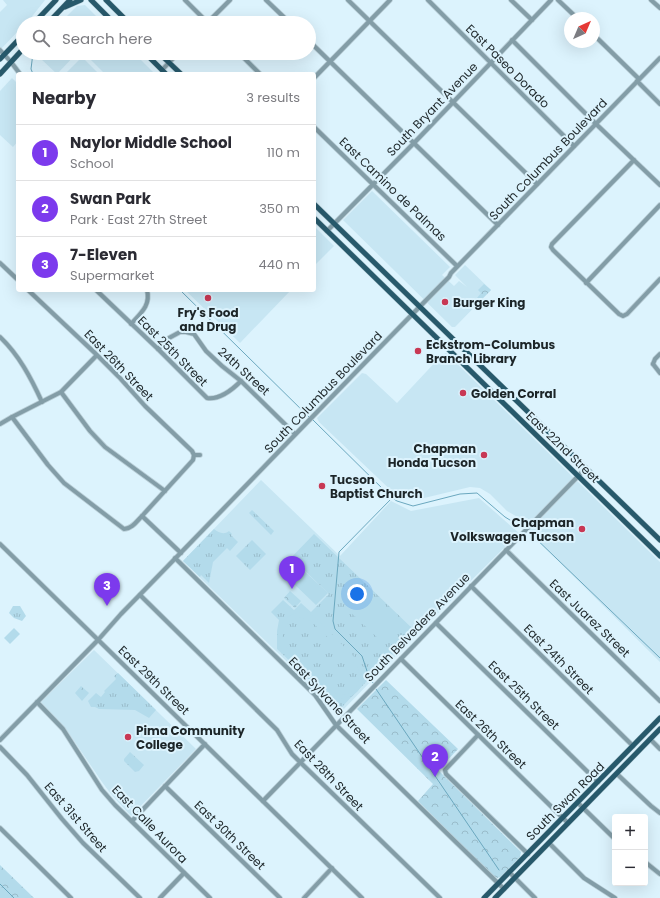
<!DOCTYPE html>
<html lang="en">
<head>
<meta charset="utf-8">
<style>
	:root { --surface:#fff; --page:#f7f7f7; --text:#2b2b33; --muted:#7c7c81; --line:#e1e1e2; --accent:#7c3aed }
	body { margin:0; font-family:Poppins,sans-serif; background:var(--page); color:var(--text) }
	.controls { position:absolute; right:12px; bottom:12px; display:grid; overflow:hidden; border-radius:4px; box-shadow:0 4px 16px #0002 }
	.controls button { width:36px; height:36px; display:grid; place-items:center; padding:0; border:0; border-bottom:1px solid var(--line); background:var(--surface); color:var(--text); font:20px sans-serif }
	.compass { position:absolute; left:564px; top:12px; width:36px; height:36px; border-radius:50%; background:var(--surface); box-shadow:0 4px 16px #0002; rotate:44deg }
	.you { position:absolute; left:357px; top:594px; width:14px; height:14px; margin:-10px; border:3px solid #fff; border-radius:50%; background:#1a73e8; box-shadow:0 0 0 6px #1a73e833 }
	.badge { display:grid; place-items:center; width:26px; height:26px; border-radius:50%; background:var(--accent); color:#fff; font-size:13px; font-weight:700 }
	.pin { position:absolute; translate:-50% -33px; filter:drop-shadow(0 1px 2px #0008) }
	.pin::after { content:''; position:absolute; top:21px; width:14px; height:12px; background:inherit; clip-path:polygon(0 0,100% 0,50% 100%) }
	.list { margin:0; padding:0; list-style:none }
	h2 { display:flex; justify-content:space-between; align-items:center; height:52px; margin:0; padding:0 16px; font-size:17px }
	h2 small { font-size:13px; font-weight:400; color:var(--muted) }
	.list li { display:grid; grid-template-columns:26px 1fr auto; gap:12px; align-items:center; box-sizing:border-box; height:56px; padding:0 16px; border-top:1px solid var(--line) }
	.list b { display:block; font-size:15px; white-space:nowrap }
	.list p { margin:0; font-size:13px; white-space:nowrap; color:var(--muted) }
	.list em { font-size:13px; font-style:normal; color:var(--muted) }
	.icon { flex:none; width:22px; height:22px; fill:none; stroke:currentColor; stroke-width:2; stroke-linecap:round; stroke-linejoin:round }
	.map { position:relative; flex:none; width:660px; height:898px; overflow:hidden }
	.search { position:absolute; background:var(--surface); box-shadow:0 4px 16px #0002; left:16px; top:16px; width:300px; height:44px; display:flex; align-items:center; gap:10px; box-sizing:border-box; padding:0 14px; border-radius:22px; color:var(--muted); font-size:15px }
	.panel { position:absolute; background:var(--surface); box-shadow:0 4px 16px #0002; left:16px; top:72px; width:300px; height:220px; border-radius:4px }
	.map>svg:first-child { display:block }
	.built { fill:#c7e6f3 }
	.grass { fill:url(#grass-tufts) }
	.park { fill:url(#park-crowns) }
	.garden { fill:#b3dbeb; fill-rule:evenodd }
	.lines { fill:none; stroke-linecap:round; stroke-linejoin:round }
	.stream { stroke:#6ba8bf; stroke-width:1 }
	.minor-casing { stroke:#b9ced7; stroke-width:5.5 }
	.major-casing { stroke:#b9ced7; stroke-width:6 }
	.minor { stroke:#839da7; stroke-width:4 }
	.major { stroke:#27596b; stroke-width:5 }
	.poi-dot { fill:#c83854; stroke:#dcf3fd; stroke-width:1.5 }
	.labels { text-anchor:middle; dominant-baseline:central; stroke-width:4; stroke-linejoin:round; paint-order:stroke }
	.street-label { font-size:12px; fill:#1c2528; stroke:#dcf3fd }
	.poi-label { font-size:12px; font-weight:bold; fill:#1c2528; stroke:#dcf3fd; text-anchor:start }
</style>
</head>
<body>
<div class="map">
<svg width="660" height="898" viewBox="0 0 660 898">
	<defs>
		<pattern id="grass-tufts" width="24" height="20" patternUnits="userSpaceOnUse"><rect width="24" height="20" fill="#b3dbeb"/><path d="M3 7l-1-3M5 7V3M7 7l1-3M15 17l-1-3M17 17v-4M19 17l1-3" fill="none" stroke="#99bcca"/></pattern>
		<pattern id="park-crowns" width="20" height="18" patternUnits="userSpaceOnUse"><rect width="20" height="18" fill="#b3dbeb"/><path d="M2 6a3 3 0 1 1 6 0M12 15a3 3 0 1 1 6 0" fill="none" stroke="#99bcca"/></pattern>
	</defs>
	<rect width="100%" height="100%" fill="#dcf3fd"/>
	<g class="built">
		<path d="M3,0H45L30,19L26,23H23V26L0,50V12L7,5Z"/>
		<path d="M85,5L103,23H60L77,6Z"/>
		<path d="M41,53H77L57,74L40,58Z"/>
		<path d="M84,53H134L155,74H105Z"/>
		<path d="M82,57L99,74H65Z"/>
		<path d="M12,78L18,84V141L13,147L0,135V91Z"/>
		<path d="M372,191L450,267L442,275L454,286L459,281L467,287L455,275L465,265L491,290L455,327H452L343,220Z"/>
		<path d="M314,226L334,246L314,266Z"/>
		<path d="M185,290H291L240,343Z"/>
		<path d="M446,353L660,562V662L523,526L526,522L507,511L490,494L480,488L470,487L420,499H410L398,497L319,422L317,418L362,373L366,374L397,403L441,356Z"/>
		<path d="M261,480L340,556L391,501L411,511L479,498L519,533L418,633L340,713L183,561Z"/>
		<path d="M94,650L196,749L131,816L111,794L102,782L66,729L41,702Z"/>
	</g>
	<g class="grass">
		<path d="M252,510L274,531L271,535L249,513Z"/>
		<path d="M214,529C219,533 224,535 229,531L232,534L231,535L238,542L230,551L227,548L213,562L209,583L201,575L200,577L183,561Z"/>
		<path d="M314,534L415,631L340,709L277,649V631L279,620L271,612L283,600L294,610L301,603L311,612L329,594L302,568L295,576L284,565Z"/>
		<path d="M252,540L266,554L250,570L236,556Z"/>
		<path d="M13,606H20L26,616L22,621L14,618L9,613Z"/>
		<path d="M118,673L156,710L149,718L135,710L99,709L95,707H91L88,701L96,693L101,697L105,692L104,691L116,679L114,676Z"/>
		<path d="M130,752L144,765L139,771L135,772L124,761V759Z"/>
	</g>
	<g class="park">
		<path d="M484,284L491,290L480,301L477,298L481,293L478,290Z"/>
		<path d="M290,591L301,601L295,608L284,598Z"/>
		<path d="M386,680L458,749L438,770L521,852L520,857L501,877L497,878L494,877L418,801L433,784L357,709Z"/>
		<path d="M81,686L89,693L82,701L75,693Z"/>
		<path d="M0,865L34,898H0Z"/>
	</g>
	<g class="garden">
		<path d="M302,569L328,593L316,605L291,581Z"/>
		<path d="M359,590L397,625L382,642L345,607Z"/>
		<path d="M301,612L308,613L315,617L362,665C364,669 366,675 365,680C364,684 360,688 358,691C347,701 340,701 327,694L283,652C272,633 279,616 301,612ZM300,617L311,621L357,666C364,681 353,700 335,693C325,689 317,678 310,671C299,661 277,646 284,629C287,622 293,619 300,617Z"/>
		<path d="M14,628L20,634L10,644L4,638Z"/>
	</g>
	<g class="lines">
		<g class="stream">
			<path d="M33,53L31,69L33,74"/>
			<path d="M180,290L309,417"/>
			<path d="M312,419L392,498L339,552L333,621L335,629L362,656L369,677L373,683"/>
			<path d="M392,498L397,501L413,506L460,494L477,493L505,517L523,528"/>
			<path d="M530,533L660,658"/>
			<path d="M376,689L499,870"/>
			<path d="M0,884L14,898"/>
		</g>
		<g class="minor-casing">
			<g id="minor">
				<path d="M185,0L208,23"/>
				<path d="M266,0L290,23"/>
				<path d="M348,0L537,184"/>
				<path d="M428,0L574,146"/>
				<path d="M511,0L532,20"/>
				<path d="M558,0L577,18"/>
				<path d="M651,0L660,8"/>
				<path d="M207,23L230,0"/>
				<path d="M594,35L639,79"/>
				<path d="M512,40L596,124L660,185"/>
				<path d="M309,41L498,225"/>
				<path d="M0,50L11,62L20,74"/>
				<path d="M239,53L260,74"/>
				<path d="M162,70L178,53"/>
				<path d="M314,78L390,0"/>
				<path d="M637,81L660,104"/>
				<path d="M314,127L457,266"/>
				<path d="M634,160L552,244L551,247L553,250L619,314L623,316L627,314L660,279"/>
				<path d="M327,231L414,143L551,0"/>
				<path d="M0,263L18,280"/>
				<path d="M586,283L660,205"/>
				<path d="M28,290L97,355L119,377L145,406L192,451L194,455"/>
				<path d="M96,290L158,349L207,398C220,400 232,390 241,381"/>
				<path d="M131,324C141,313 151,305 147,290"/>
				<path d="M0,337C19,355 31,378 42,402"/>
				<path d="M158,349L169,338L180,332H186L194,334L206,351L222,366L241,381L295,434"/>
				<path d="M653,364L655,359L660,354"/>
				<path d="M653,364L660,373"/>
				<path d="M61,392L90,431L105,447L165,491"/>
				<path d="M12,417L48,465L64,483L124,529C132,529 137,521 142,516L181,553"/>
				<path d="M0,424L12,417L61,392L97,355"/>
				<path d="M142,516L193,460L194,455H200"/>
				<path d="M0,544L362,898"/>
				<path d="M506,550L660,701"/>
				<path d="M175,558L315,695L336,725L504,889"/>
				<path d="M471,586L633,746"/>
				<path d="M140,595L277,730L292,754L300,762L440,898"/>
				<path d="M436,623L598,782"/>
				<path d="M401,659L568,823"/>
				<path d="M37,702L63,729L102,790L115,805L210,898"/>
				<path d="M478,735L445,770L446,774L528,854"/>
				<path d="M650,739L660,749"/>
				<path d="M0,740L98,640L121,614C231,502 339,388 449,277L451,273L660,58"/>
				<path d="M0,747L27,775L62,819L83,843L140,898"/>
				<path d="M617,774L651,806L660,813"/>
				<path d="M165,786L280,898"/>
				<path d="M263,801L586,468"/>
				<path d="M578,803L615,839"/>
				<path d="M132,821L205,744"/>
				<path d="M0,828L71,898"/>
				<path d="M549,843L584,878L615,898"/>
				<path d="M645,862L660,874"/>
				<path d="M509,872L535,898"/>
				<path d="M160,898L184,873"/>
				<path d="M304,898L332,868"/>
			</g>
		</g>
		<g class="major-casing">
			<g id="major">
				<path d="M91,0L114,23"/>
				<path d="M106,0L129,23"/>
				<path d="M65,7L81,0"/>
				<path d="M34,23L56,0"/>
				<path d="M48,23L70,0"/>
				<path d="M145,53L166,74"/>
				<path d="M159,53L181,74"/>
				<path d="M0,59L23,35"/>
				<path d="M0,74L23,49"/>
				<path d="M314,204L660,540"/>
				<path d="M314,218L660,556"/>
				<path d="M484,898L660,718"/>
				<path d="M495,898L660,729"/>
			</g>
		</g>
		<use href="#minor" class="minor"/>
		<use href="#major" class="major"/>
	</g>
	<g class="poi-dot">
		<circle cx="208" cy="298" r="4"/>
		<circle cx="445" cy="302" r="4"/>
		<circle cx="418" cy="351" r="4"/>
		<circle cx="463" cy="393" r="4"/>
		<circle cx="484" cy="455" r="4"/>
		<circle cx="322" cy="486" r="4"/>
		<circle cx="582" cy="529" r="4"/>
		<circle cx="128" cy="737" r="4"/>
	</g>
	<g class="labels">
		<g class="street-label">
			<text transform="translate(508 66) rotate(45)">East Paseo Dorado</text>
			<text transform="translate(432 109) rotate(-46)">South Bryant Avenue</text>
			<text transform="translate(548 159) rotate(-46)">South Columbus Boulevard</text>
			<text transform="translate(393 189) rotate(44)">East Camino de Palmas</text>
			<text transform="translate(173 351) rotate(45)">East 25th Street</text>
			<text transform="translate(119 365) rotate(46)">East 26th Street</text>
			<text transform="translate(244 371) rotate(42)">24th Street</text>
			<text transform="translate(323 392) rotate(-46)">South Columbus Boulevard</text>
			<text transform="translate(563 447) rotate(44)">East 22nd Street</text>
			<text transform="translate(590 618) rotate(44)">East Juarez Street</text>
			<text transform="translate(417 627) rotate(-46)">South Belvedere Avenue</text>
			<text transform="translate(559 659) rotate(45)">East 24th Street</text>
			<text transform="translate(154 680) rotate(44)">East 29th Street</text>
			<text transform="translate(524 695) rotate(44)">East 25th Street</text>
			<text transform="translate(330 700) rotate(47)">East Sylvane Street</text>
			<text transform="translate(491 734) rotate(44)">East 26th Street</text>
			<text transform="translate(329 775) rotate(46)">East 28th Street</text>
			<text transform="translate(565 801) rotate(-45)">South Swan Road</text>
			<text transform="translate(76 817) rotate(49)">East 31st Street</text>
			<text transform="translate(150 824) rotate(46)">East Calle Aurora</text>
			<text transform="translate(230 835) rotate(44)">East 30th Street</text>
		</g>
		<g class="poi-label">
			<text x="453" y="302">Burger King</text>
			<text x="208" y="312" text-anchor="middle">Fry's Food<tspan x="208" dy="14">and Drug</tspan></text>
			<text x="426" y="344">Eckstrom-Columbus<tspan x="426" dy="14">Branch Library</tspan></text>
			<text x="471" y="393">Golden Corral</text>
			<text x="476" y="448" text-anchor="end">Chapman<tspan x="476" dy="14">Honda Tucson</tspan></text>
			<text x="330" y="479">Tucson<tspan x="330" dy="14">Baptist Church</tspan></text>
			<text x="574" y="522" text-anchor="end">Chapman<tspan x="574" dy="14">Volkswagen Tucson</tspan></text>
			<text x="136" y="730">Pima Community<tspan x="136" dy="14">College</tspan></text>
		</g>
	</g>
</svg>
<div class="controls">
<button>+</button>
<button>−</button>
</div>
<svg class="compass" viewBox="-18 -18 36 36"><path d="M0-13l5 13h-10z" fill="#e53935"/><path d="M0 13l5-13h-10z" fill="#7c7c81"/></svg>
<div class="you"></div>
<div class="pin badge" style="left:292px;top:589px">1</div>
<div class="pin badge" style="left:435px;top:777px">2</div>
<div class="pin badge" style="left:107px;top:606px">3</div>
<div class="search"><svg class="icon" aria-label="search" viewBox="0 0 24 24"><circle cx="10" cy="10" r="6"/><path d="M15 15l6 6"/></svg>Search here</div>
<section class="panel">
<h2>Nearby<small>3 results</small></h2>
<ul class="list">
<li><span class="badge">1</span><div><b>Naylor Middle School</b><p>School</p></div><em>110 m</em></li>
<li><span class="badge">2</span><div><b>Swan Park</b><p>Park · East 27th Street</p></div><em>350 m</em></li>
<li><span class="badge">3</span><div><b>7-Eleven</b><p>Supermarket</p></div><em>440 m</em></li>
</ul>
</section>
</div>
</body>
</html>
